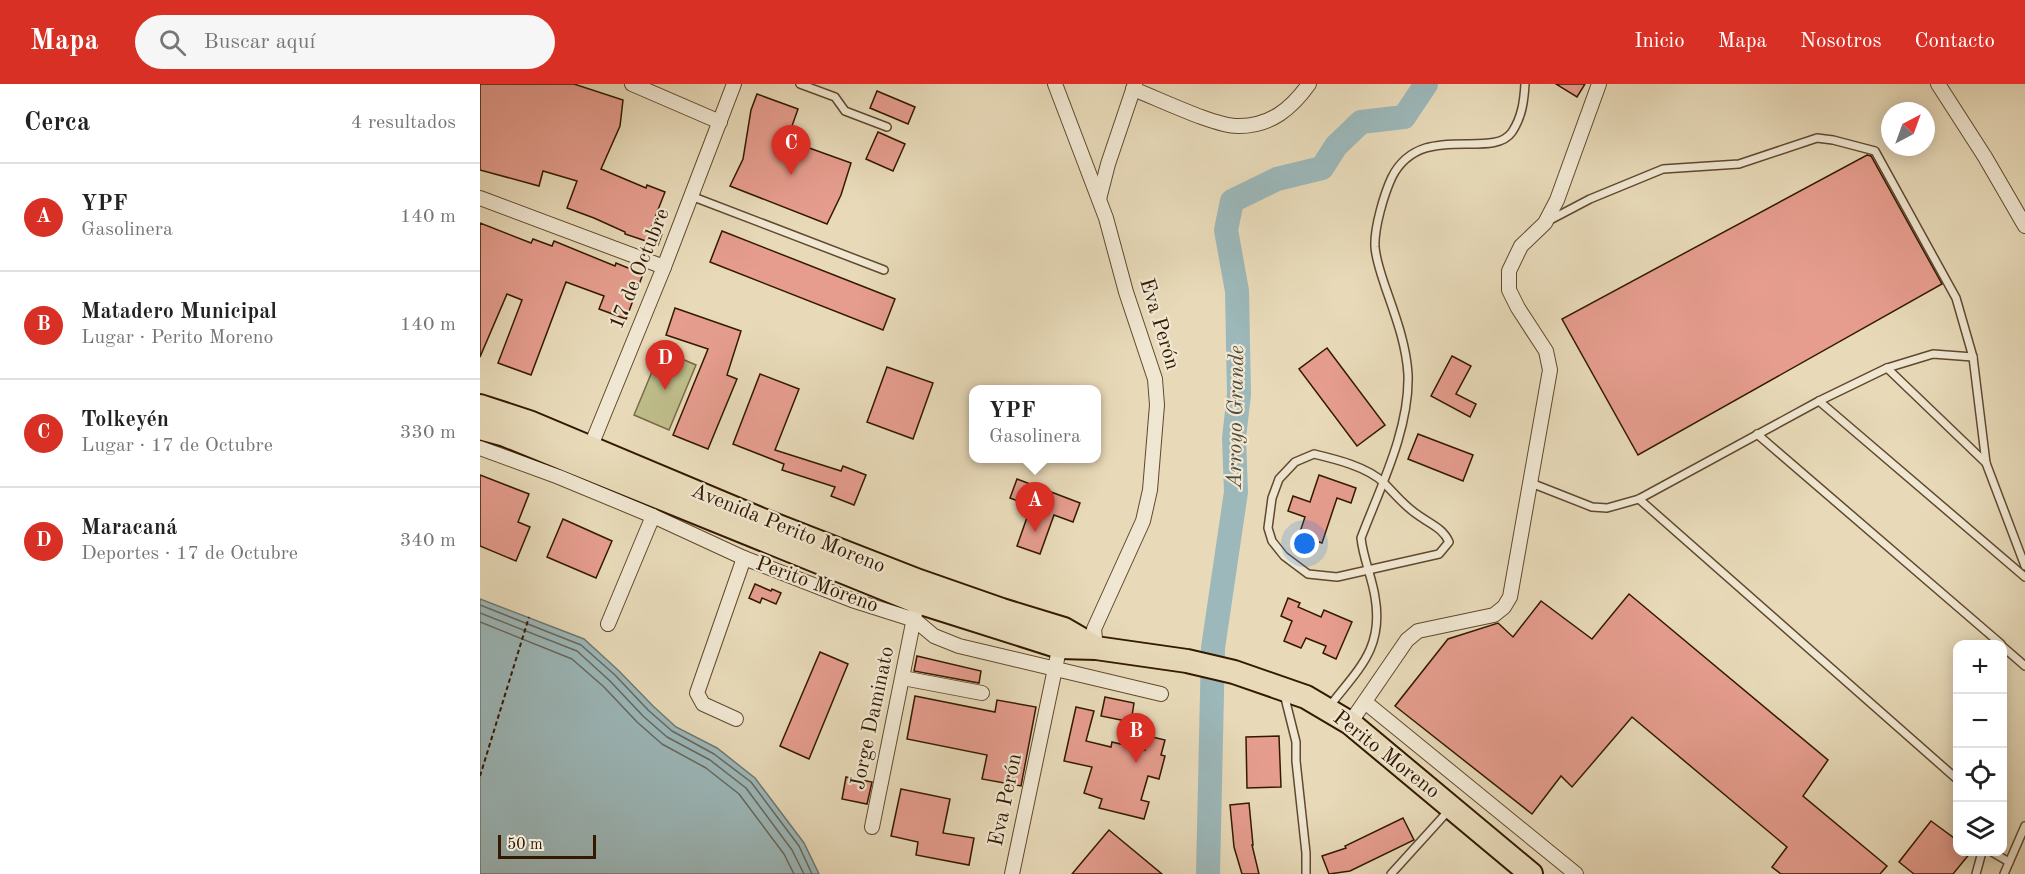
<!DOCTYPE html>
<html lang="es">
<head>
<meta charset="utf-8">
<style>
	:root { --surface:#fff; --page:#f6f6f6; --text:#222; --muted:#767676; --line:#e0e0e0; --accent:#d93025 }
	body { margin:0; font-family:"Old Standard TT",serif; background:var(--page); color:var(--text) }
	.controls { position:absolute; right:18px; bottom:18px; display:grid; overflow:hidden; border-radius:12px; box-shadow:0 3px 15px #0003 }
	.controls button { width:54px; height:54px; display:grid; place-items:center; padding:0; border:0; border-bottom:2px solid var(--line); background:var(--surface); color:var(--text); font:30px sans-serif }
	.compass { position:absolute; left:1401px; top:18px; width:54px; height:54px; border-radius:50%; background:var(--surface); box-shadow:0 3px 15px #0003; rotate:41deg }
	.scale { position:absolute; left:18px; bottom:15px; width:98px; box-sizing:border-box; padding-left:6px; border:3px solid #331900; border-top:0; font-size:16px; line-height:21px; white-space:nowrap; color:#331900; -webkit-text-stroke:4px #f0e7d2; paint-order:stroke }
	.you { position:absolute; left:825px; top:460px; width:21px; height:21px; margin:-15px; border:4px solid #fff; border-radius:50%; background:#1a73e8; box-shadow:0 0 0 9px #1a73e833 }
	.badge { display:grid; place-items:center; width:39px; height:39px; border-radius:50%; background:var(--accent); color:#fff; font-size:20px; font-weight:700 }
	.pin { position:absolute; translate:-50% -50px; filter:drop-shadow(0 2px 3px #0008) }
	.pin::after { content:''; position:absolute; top:32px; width:21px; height:18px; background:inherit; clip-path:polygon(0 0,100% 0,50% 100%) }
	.popup { position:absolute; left:489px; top:301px; width:132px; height:78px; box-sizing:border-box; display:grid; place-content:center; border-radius:12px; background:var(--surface); filter:drop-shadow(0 2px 4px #0005); font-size:20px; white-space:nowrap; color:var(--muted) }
	.popup b { font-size:22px; color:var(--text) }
	.popup::after { content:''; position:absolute; left:50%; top:100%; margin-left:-12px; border:12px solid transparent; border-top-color:var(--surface) }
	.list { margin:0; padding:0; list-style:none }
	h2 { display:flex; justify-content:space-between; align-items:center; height:78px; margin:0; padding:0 24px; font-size:26px }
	h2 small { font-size:20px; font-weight:400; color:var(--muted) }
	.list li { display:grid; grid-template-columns:39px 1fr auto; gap:18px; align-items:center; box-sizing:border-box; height:108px; padding:0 24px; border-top:2px solid var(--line) }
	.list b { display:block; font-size:22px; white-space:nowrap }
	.list p { margin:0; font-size:20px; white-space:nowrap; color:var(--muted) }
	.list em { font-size:20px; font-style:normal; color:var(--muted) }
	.icon { flex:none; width:33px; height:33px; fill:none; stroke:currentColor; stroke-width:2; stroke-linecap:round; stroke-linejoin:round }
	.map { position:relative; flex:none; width:1545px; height:790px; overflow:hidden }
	header { display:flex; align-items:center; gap:36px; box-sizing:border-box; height:84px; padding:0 30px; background:var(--accent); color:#fff }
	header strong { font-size:28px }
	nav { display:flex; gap:33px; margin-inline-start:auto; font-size:21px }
	.search { width:420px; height:54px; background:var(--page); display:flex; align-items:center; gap:15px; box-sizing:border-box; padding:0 21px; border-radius:33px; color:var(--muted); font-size:22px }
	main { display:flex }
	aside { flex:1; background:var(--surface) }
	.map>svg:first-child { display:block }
	.green { fill:#bebd8a; stroke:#786b45; stroke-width:1.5 }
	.water { fill:#9cb8ba; stroke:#727870; stroke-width:1.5 }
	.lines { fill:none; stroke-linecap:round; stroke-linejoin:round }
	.shore { stroke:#68685d; stroke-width:1.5 }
	.river { stroke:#9cb8ba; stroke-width:24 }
	.building { fill:#e69d8e; stroke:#331900; stroke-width:1.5 }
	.service-casing { stroke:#60492e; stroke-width:10 }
	.minor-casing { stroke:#60492e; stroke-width:16 }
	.primary-casing { stroke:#331900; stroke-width:26 }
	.path { stroke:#331900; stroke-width:2; stroke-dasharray:4.5 3; stroke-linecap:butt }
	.service { stroke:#f0e7d2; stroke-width:7 }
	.minor { stroke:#f0e7d2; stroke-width:14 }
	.primary { stroke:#e8dab9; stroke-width:22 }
	.labels { text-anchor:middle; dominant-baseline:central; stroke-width:4.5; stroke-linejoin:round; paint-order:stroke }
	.street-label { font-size:21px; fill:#331900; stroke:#f0e7d2 }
	.water-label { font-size:22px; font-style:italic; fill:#524938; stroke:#f0e7d2 }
</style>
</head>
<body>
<header>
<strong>Mapa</strong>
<div class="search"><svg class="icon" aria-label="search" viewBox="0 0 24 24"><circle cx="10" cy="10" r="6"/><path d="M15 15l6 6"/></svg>Buscar aquí</div>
<nav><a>Inicio</a><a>Mapa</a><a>Nosotros</a><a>Contacto</a></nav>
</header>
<main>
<aside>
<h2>Cerca<small>4 resultados</small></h2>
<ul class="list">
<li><span class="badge">A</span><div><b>YPF</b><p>Gasolinera</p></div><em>140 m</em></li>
<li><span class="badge">B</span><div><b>Matadero Municipal</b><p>Lugar · Perito Moreno</p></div><em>140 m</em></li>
<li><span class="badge">C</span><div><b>Tolkeyén</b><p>Lugar · 17 de Octubre</p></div><em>330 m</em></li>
<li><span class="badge">D</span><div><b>Maracaná</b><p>Deportes · 17 de Octubre</p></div><em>340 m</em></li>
</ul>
</aside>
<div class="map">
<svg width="1545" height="790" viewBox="0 0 1545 790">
	<rect width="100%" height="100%" fill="#e8dab9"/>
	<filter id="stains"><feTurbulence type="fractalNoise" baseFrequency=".00333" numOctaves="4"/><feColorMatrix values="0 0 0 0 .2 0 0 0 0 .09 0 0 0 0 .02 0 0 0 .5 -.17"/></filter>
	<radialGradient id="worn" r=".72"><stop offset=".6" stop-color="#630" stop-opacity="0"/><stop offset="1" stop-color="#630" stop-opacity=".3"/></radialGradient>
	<path class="green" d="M181,266L216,281L189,346L154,331Z"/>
	<path class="water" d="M0,515L104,555L139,587L173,622L196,643L237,664L275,694L324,759L339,790H0Z"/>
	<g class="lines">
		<g class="shore">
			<path d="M0,521L101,561L135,591L168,626L192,647L234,670L271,698L319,762L332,790"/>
			<path d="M0,529L97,567L130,597L163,632L187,653L230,676L266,704L312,766L324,790"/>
			<path d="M0,538L92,575L124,603L157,638L182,660L226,684L259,710L304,770L314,790"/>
		</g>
		<path class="river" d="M728,790L733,564L756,408L754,354L759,310L757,207L746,146L752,117L797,95L842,84L856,62L881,38L924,33L946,0"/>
	</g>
	<g class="building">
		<path d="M0,0H94L143,16L140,42L121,85L166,104L167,101L185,108L170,146L182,150L178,161L145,150V148L114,134L87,124L97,97L63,87L59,102L0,86Z"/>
		<path d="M1076,0H1105L1097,13Z"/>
		<path d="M397,7L435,23L428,40L390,24Z"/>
		<path d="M277,10L318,25L307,56L371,79L361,111L347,140L250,102L263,75L271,26Z"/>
		<path d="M398,48L425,60L413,87L386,75Z"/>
		<path d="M1387,71L1391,72L1462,200L1158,371L1082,235Z"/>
		<path d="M0,139L51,159L53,155L72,162L74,157L135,182L136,179L163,190L146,235L119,225L124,212L86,198L51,291L18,279L42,216L27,210L0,273Z"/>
		<path d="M242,147L415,215L403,246L230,178Z"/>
		<path d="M195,224L261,247L247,291L257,295L228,365L193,351L228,265L186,251Z"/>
		<path d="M847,264L905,341L877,362L819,285Z"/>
		<path d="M972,272L991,282L976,310L996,320L990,333L951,312Z"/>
		<path d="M407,283L453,299L433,355L387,338Z"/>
		<path d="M280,290L319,305L295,366L361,387L363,382L386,391L374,421L351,412L355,403L302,386L304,380L253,360Z"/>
		<path d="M938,350L993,371L983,397L928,375Z"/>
		<path d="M0,391L49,410L38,438L50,443L36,477L0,462Z"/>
		<path d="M839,391L876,404L871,419L857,414L842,459L819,451L825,433L808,427L813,412L830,418Z"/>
		<path d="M537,395L600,419L593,438L574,431L560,470L537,462L551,422L530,414Z"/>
		<path d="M83,435L132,457L116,494L67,473Z"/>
		<path d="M275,500L291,507L292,505L301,509L296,520L282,514L280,519L269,514Z"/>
		<path d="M1149,510L1348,676L1323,712L1407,782L1400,790H1301L1292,783L1307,763L1152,633L1092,703L1081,692L1052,730L915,622L968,555L1018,539L1033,553L1061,517L1112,555Z"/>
		<path d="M808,514L820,519L818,523L841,533L844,526L872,538L856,575L843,569L846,562L826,554L821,564L804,557L812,537L801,532Z"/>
		<path d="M340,568L368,580L329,675L300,662Z"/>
		<path d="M437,572L501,587L499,599L434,587Z"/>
		<path d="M435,612L515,628L517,616L556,623L541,702L502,695L507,671L427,655Z"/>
		<path d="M625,613L654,619L651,638L621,632Z"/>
		<path d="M596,623L614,627L606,657L631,663L632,658L665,666L668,652L685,656L681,671L685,672L679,695L668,692L661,716L669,718L664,735L619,724L622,715L604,709L612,683L584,677Z"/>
		<path d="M799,652L801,703L767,704L766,653Z"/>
		<path d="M366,693L392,698L387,720L362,715Z"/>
		<path d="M421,705L470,715L463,749L494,754L489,781L436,771L438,758L411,752Z"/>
		<path d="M769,719L773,761H772L779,790H762L754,763L750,721Z"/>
		<path d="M923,734L934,756L870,787L849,790L842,772L866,764L865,762Z"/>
		<path d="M1451,737L1478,757V768H1491L1473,790H1434L1419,778Z"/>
		<path d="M629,746L682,790H592Z"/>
	</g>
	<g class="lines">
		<g class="service-casing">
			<g id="service">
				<path d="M320,0L355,13L365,27L407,43"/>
				<path d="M211,112L404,186"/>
				<path d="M1070,136L1110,115L1183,85L1259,80L1337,54L1353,56L1395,67L1476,214L1493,273L1506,379L1545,482"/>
				<path d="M1407,284L1506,379"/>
				<path d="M1339,317L1545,493"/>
				<path d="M1277,350L1521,560"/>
				<path d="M834,370C855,375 888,383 904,399C915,410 924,422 938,431C950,440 963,444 969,458L959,470L857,493L828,490L804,472L792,457L788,444L792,414L799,395L815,378Z"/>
				<path d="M1051,399L1112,423L1127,424L1159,415L1339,317L1407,284L1453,270L1493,273"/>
				<path d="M1159,415L1478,696"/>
				<path d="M1522,562L1545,582"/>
				<path d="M804,610L816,658V677L826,769V790"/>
				<path d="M849,623C878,585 904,565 895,513C892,493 883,474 881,454C900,404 930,345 928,290C926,259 915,231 905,202C901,190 896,176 895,163C894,144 904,110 912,93C941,36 1012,77 1032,48C1042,33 1044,17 1045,0"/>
				<path d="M1512,768L1529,778"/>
				<path d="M911,790L970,725"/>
				<path d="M1496,790L1502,768"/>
				<path d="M1524,790L1545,742"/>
			</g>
		</g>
		<g class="minor-casing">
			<g id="minor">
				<path d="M152,0L240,38"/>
				<path d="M575,0L626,134L646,208L675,295L677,321L670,406L663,437L614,545L616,564"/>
				<path d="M1458,0L1505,73L1545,142"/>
				<path d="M653,5C677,14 736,43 759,42C791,42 812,24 829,0"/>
				<path d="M0,114L184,183"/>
				<path d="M619,115L628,80L655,0"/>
				<path d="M0,364L79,393L173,432L264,474L372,516L435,536L454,552L479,562L681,610"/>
				<path d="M108,369L184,183L254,0"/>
				<path d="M128,540L173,432"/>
				<path d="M423,594L502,609"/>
				<path d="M885,618L1096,790"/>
				<path d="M256,635L223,620L217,609L264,474"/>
				<path d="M870,639L927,556L938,547L1014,531L1024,523L1030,513L1070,286L1066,267L1038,224L1029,206V187L1041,162L1065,139L1077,116L1119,0"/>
				<path d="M392,743L435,529"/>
				<path d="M532,790L581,556"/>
			</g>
		</g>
		<g class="primary-casing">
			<g id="primary">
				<path d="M0,322L49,338L280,435L439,497L522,526L584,545L615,563"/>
				<path d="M0,344L25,351L435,517L580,563L616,564L707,577L754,588L826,613L870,639L1051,790"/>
			</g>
		</g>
		<path class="path" d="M0,692L49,533"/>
		<use href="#service" class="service"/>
		<use href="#minor" class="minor"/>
		<use href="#primary" class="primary"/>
	</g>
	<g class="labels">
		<g class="street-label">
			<text transform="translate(160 185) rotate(-68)">17 de Octubre</text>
			<text transform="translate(679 240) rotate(73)">Eva Perón</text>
			<text transform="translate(308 445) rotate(22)">Avenida Perito Moreno</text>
			<text transform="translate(337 501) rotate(20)">Perito Moreno</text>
			<text transform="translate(393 634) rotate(-78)">Jorge Daminato</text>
			<text transform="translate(906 671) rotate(38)">Perito Moreno</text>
			<text transform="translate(526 716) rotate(-78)">Eva Perón</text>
		</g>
		<g class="water-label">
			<text transform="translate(756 333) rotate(-89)">Arroyo Grande</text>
		</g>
	</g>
	<rect width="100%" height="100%" filter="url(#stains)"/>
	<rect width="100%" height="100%" fill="url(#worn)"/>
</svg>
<div class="controls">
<button>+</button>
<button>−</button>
<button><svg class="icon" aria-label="locate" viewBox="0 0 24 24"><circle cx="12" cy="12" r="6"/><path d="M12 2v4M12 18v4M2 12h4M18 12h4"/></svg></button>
<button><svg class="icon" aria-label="layers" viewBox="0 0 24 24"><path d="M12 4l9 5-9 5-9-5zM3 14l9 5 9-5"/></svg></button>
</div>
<svg class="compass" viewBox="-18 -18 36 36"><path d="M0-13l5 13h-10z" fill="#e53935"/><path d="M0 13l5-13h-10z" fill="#767676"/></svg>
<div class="scale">50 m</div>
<div class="you"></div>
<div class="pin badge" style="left:555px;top:448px">A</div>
<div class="popup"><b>YPF</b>Gasolinera</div>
<div class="pin badge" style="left:656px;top:679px">B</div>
<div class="pin badge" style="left:311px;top:91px">C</div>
<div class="pin badge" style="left:185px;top:306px">D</div>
</div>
</main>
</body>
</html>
